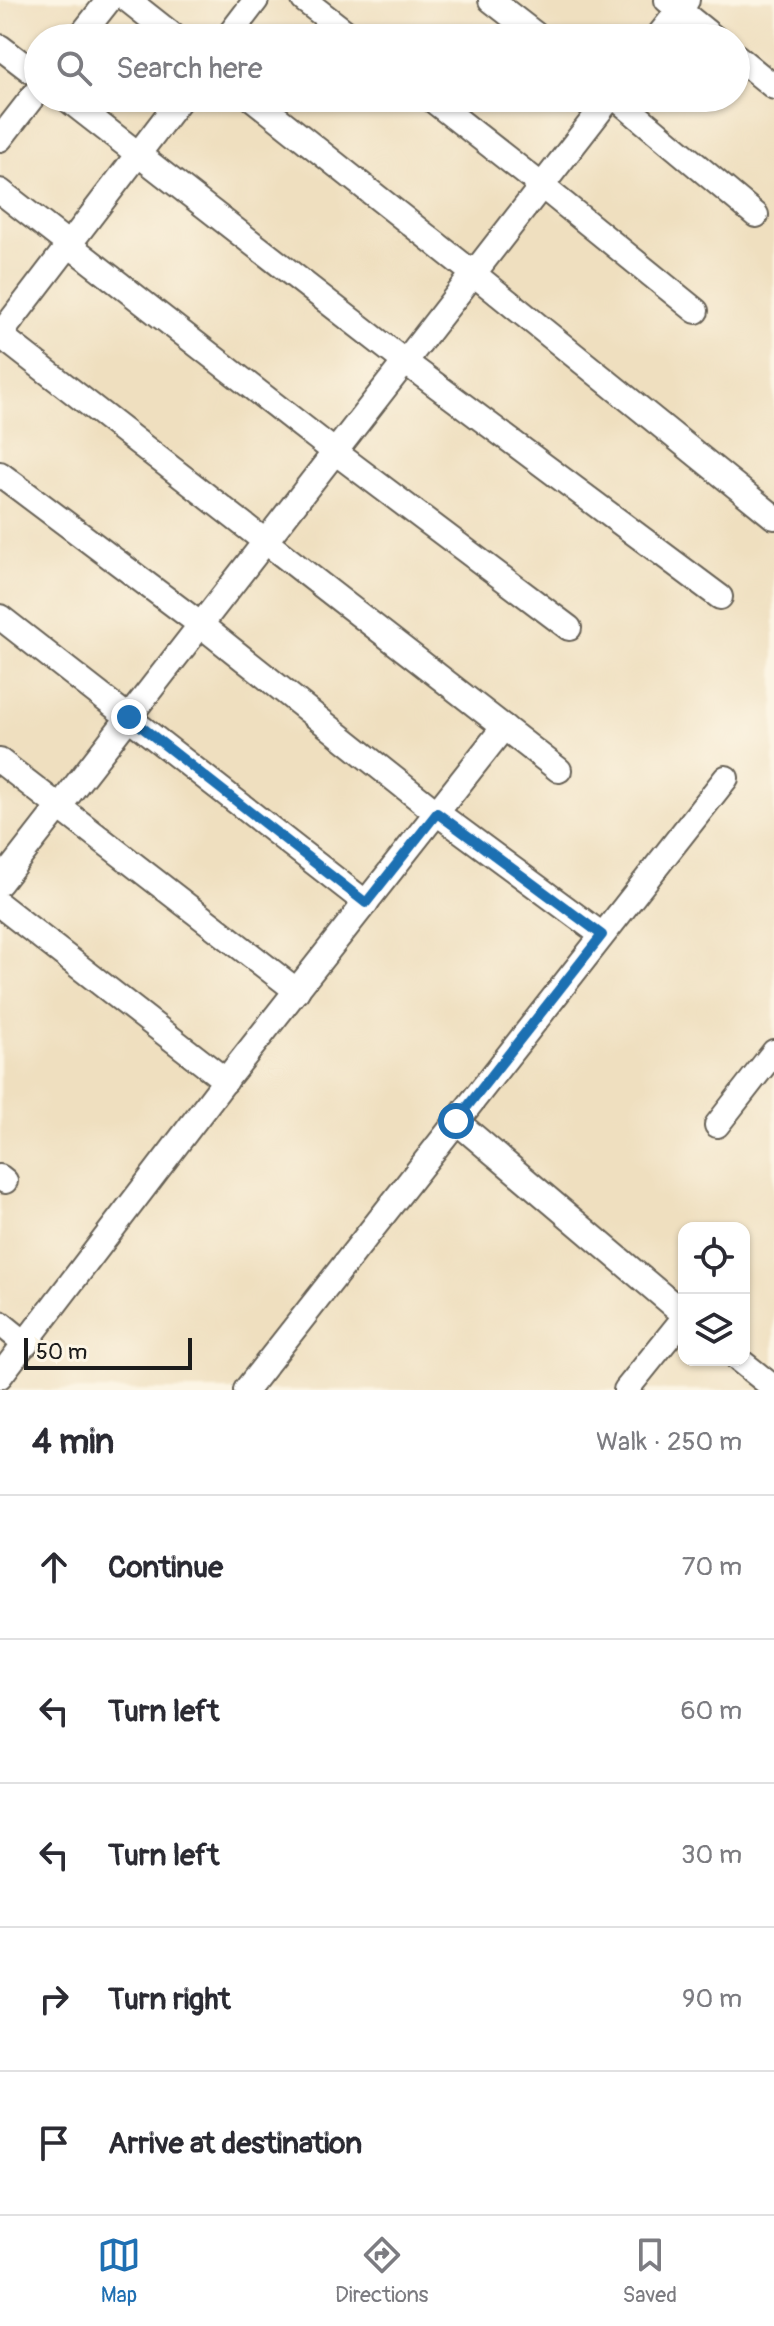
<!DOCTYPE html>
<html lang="en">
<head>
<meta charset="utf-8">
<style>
	:root { --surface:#fff; --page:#f2f2f3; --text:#2b2b33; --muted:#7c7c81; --line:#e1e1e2; --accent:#1f6fb2 }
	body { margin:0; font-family:Pangolin,sans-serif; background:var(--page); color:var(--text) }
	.controls { position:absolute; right:24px; bottom:24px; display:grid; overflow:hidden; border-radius:16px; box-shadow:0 2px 6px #0004 }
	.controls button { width:72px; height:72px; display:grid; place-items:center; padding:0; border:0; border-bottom:2px solid var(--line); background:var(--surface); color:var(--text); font:40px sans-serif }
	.scale { position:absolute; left:24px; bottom:20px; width:168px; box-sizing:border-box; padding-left:8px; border:4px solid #1c1c1c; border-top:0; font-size:22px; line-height:28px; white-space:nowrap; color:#1c1c1c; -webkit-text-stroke:6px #fcf5e5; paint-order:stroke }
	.stop { position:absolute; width:24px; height:24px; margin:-18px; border:6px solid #1f6fb2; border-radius:50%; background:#fff }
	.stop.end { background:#1f6fb2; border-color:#fff; box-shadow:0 2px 8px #0008 }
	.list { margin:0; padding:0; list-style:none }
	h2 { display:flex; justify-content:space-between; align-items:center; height:104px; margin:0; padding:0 32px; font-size:34px }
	h2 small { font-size:26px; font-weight:400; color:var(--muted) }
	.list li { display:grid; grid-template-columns:52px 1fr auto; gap:24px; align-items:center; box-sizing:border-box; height:144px; padding:0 32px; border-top:2px solid var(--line) }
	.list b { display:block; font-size:30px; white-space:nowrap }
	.list em { font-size:26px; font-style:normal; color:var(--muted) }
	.icon { flex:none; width:44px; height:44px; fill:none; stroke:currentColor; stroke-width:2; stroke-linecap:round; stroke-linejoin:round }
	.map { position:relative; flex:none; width:774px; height:1390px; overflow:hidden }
	.search { position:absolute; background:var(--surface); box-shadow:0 2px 6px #0004; left:24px; right:24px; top:24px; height:88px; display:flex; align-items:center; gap:20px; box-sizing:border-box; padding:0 28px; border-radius:44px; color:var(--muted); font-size:30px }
	.sheet { height:824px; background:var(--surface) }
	nav { display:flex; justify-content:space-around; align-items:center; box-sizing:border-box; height:112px; border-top:2px solid var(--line); background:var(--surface); font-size:22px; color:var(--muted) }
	nav a { display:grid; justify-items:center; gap:4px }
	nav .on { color:var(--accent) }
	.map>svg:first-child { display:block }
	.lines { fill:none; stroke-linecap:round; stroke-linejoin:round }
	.minor-casing { stroke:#666055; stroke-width:28 }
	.minor { stroke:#fff; stroke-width:24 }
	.route { stroke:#1f6fb2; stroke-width:10 }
</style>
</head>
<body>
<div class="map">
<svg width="774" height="1390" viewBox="0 0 774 1390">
	<rect width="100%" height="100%" fill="#fcf5e5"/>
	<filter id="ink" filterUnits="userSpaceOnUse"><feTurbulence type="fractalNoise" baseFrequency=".0125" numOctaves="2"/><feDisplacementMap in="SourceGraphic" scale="16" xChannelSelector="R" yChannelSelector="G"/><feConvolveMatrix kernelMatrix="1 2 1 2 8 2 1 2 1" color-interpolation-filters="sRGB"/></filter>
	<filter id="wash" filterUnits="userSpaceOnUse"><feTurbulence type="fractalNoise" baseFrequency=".006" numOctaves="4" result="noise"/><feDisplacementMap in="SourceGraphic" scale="32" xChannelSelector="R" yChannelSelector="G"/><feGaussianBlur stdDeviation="1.8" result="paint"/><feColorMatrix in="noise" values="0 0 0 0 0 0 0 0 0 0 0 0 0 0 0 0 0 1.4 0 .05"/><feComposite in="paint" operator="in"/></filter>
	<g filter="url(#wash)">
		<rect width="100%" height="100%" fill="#efdfbf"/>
	</g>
	<g filter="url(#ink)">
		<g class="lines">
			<g class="minor-casing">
				<g id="minor">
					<path d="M128,0L176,38"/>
					<path d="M304,0L353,38"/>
					<path d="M491,0L540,38"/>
					<path d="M667,0L714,38"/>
					<path d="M79,38L109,0"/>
					<path d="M227,38L256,0"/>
					<path d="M657,38L687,0"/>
					<path d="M0,47L38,76"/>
					<path d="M736,56L774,87"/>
					<path d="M66,98L405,362L720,597"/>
					<path d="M252,98L474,274L774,517"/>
					<path d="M430,98L542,186L696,311"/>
					<path d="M616,98L756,215"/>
					<path d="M0,139L38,90"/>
					<path d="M0,191L335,452L569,628"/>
					<path d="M0,335L559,770"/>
					<path d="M0,335L181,98"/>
					<path d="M0,474L201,625L437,813L602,935"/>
					<path d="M0,617L366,903"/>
					<path d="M0,761L297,991"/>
					<path d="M0,883L610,98"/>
					<path d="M0,905L226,1081"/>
					<path d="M456,1121L684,1314"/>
					<path d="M717,1125L774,1052"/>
					<path d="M0,1177L5,1181"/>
					<path d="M0,1323L26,1344"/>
					<path d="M739,1360L774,1388"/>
					<path d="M0,1376L222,1085L504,727"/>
					<path d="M246,1390L726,778"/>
					<path d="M626,1390L684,1318"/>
				</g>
			</g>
			<use href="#minor" class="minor"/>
		</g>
	</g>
	<g class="lines" filter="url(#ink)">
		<path class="route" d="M129,717L366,903L437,813L602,935L456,1121"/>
	</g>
</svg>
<div class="controls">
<button><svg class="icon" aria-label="locate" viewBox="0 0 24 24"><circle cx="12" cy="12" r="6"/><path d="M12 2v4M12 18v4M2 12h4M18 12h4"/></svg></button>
<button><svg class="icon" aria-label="layers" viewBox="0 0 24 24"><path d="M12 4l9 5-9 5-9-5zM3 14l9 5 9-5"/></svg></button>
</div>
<div class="scale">50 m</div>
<div class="stop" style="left:456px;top:1121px"></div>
<div class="stop end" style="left:129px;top:717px"></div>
<div class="search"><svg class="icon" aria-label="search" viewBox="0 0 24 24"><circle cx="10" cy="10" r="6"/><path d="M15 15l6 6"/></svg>Search here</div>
</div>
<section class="sheet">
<h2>4 min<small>Walk · 250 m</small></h2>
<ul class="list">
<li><svg class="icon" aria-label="ahead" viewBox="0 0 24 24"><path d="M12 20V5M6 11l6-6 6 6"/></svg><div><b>Continue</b></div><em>70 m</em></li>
<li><svg class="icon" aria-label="left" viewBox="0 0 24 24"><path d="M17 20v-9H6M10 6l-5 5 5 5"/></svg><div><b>Turn left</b></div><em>60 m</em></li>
<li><svg class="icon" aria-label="left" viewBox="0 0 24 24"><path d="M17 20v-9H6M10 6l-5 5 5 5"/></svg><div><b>Turn left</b></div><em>30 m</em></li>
<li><svg class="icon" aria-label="right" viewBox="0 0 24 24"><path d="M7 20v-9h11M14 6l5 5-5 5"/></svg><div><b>Turn right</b></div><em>90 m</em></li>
<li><svg class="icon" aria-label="arrive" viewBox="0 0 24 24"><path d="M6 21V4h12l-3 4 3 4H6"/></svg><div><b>Arrive at destination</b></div></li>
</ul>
</section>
<nav>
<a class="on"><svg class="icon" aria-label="map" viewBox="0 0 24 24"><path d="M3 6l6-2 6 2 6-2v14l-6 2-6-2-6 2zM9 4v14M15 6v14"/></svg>Map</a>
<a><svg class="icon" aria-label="directions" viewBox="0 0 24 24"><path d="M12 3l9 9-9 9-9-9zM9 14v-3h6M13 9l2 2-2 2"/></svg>Directions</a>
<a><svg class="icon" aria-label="saved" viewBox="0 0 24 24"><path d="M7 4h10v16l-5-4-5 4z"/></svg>Saved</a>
</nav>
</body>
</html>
